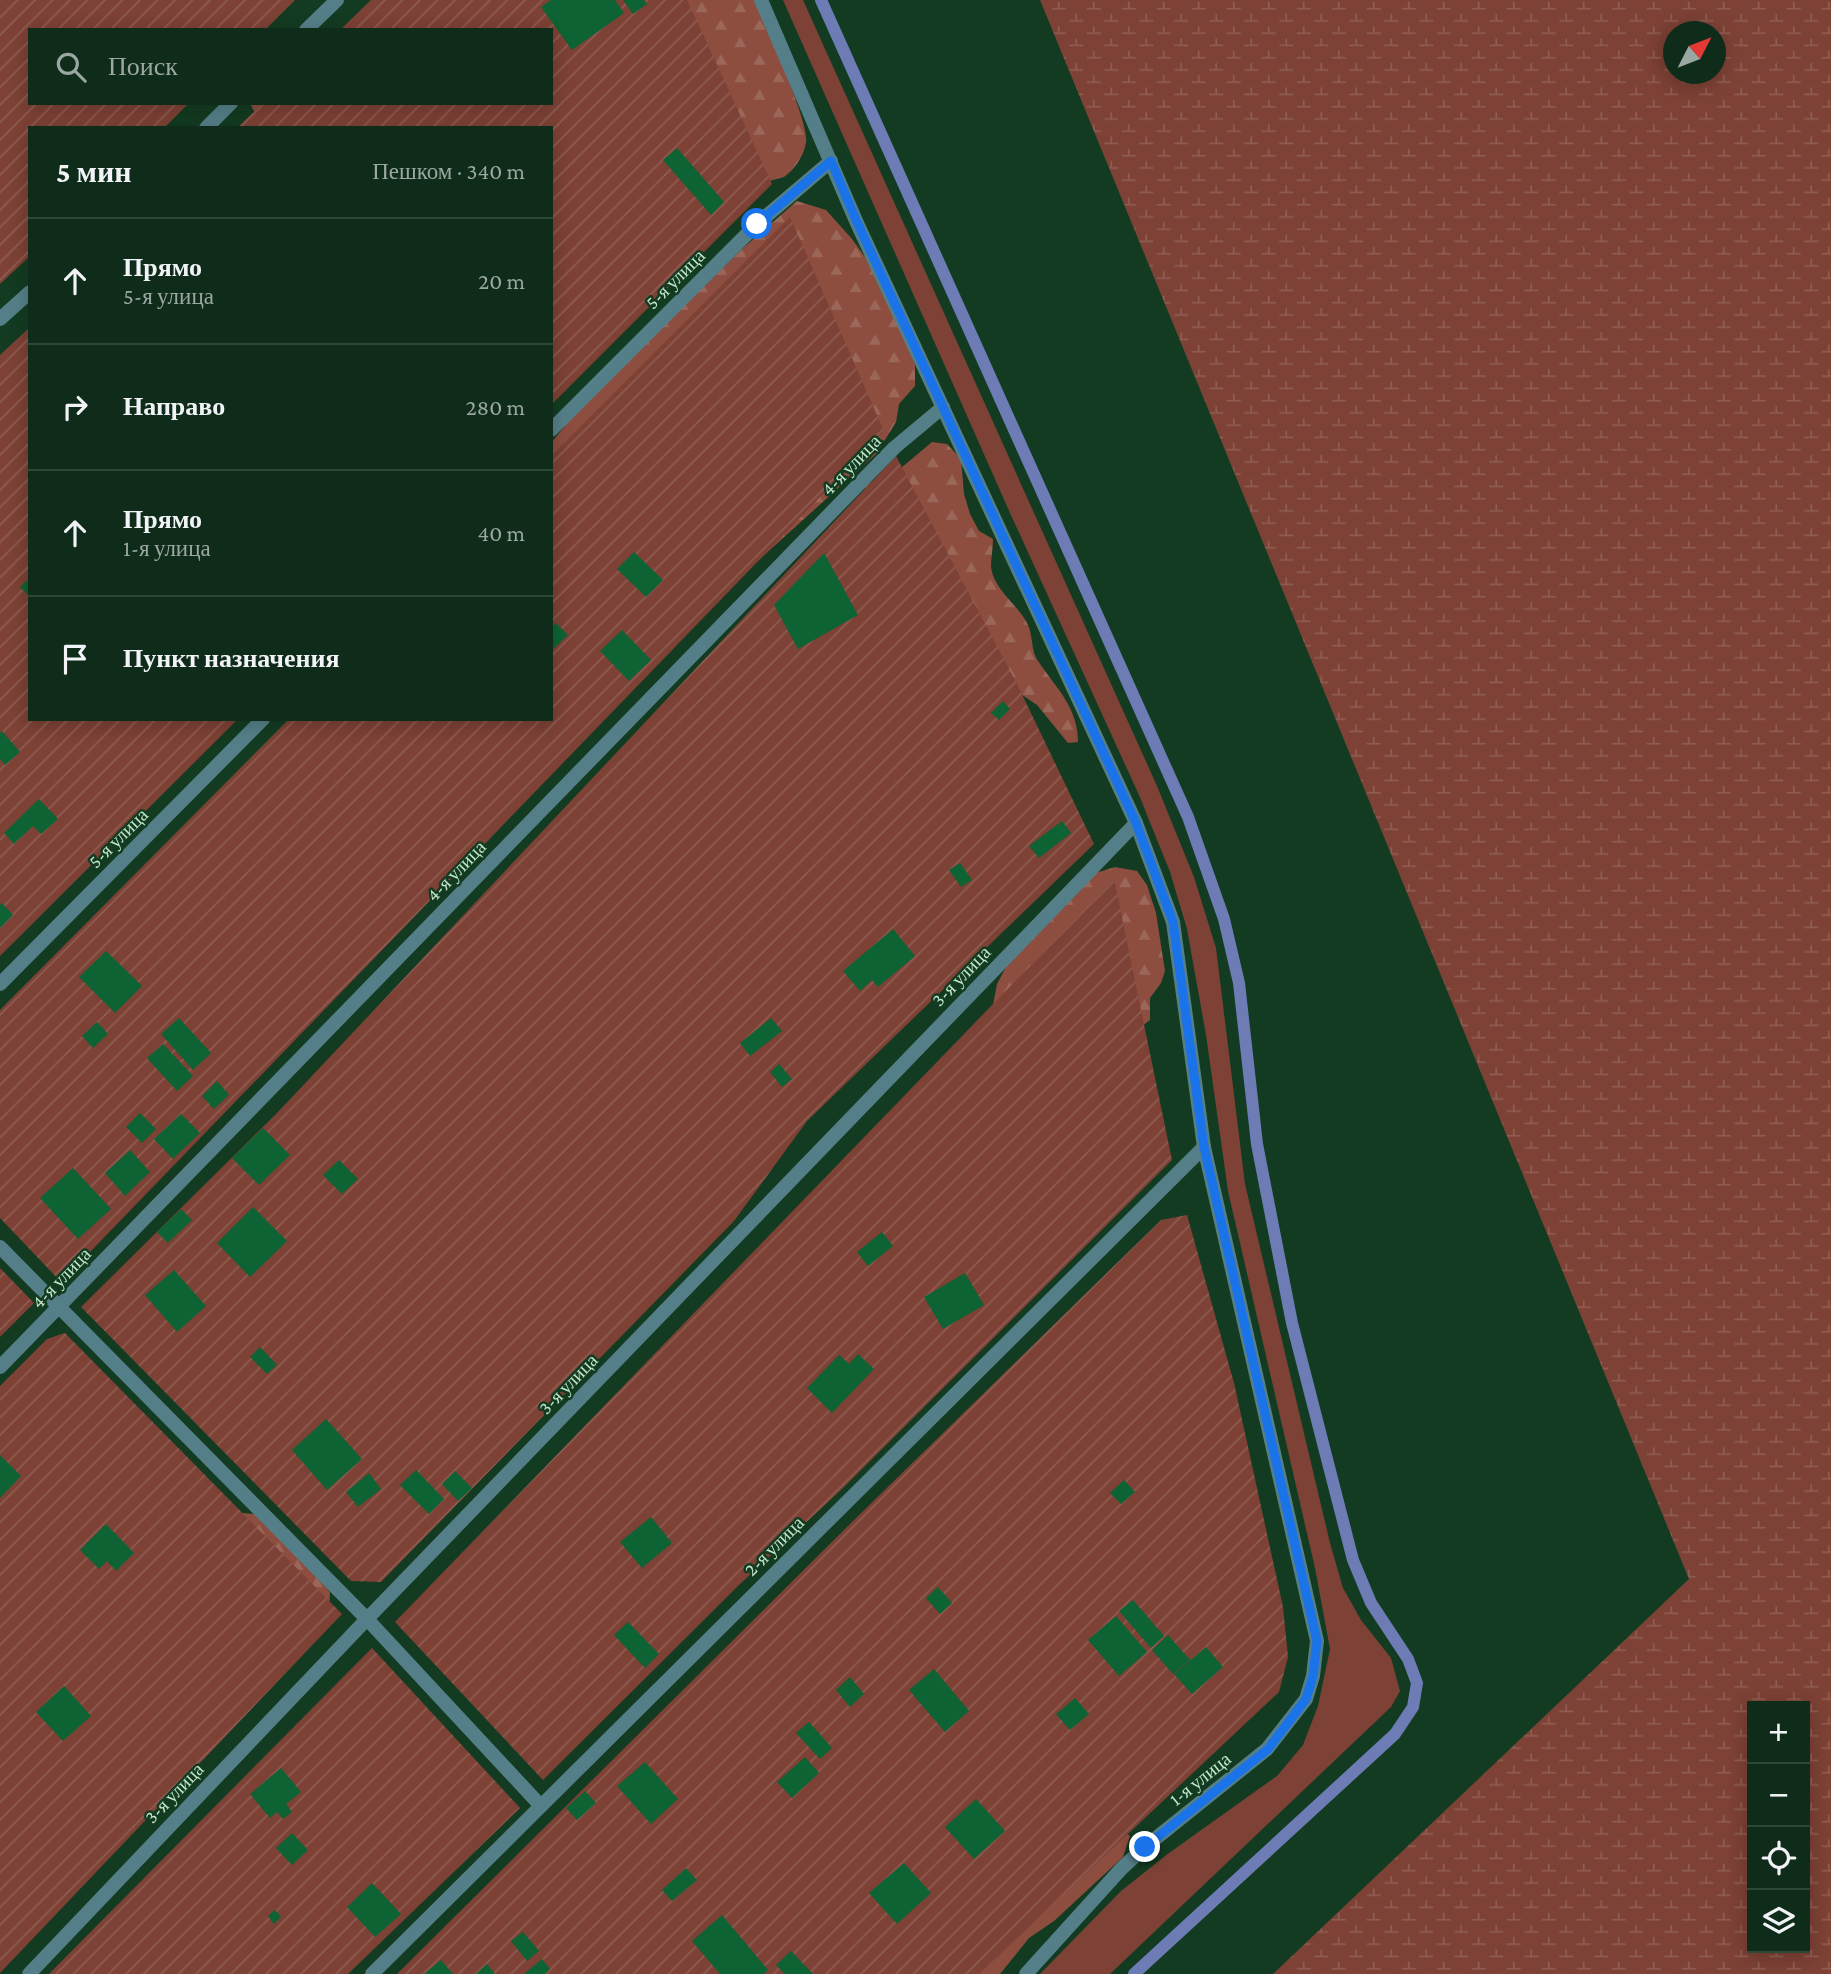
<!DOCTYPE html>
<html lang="ru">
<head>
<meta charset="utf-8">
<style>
	:root { --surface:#0e2c19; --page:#173422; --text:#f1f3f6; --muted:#9ba7a2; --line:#2e4838 }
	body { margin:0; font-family:"Crimson Pro",serif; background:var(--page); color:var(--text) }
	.controls { position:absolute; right:21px; bottom:21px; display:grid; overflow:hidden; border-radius:0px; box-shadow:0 4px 18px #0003 }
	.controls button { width:63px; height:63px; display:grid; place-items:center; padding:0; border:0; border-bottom:2px solid var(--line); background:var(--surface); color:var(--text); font:35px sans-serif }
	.compass { position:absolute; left:1663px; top:21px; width:63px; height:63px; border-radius:50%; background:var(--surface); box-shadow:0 4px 18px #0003; rotate:48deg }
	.stop { position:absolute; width:21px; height:21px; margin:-16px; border:5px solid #1a73e8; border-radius:50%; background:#fff }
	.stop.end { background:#1a73e8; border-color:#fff; box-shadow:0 2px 7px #0008 }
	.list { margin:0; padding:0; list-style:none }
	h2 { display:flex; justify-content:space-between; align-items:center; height:91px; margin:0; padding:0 28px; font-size:30px }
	h2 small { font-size:23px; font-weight:400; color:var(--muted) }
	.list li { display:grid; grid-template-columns:46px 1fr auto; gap:21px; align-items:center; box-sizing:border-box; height:126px; padding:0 28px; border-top:2px solid var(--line) }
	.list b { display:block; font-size:26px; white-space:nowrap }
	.list p { margin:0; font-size:23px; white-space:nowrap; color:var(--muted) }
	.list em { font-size:23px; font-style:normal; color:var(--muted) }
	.icon { flex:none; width:38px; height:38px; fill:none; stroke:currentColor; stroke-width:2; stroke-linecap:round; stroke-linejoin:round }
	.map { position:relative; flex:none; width:1831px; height:1974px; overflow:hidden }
	.search { position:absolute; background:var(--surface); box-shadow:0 4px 18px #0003; left:28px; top:28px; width:525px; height:77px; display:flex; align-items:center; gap:18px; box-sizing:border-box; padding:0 24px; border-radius:0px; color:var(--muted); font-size:26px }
	.panel { position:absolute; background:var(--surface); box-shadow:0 4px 18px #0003; left:28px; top:126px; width:525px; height:595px; border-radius:0px }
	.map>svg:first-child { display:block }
	.green { fill:#7d4135 }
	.forest { fill:url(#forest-firs) }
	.wetland { fill:url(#wetland-marsh); fill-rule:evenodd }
	.garden { fill:url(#garden-furrows) }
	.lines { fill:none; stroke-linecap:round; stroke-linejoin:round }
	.stream { stroke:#6d7cb5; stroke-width:12 }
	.building { fill:#0d6333 }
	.service { stroke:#557f88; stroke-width:14 }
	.minor { stroke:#557f88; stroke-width:14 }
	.route { stroke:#1a73e8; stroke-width:9 }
	.labels { text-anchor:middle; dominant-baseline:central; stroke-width:5; stroke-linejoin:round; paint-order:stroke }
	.street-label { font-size:19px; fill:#c2e7cb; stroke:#133b21 }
</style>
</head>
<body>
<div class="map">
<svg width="1831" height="1974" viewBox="0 0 1831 1974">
	<defs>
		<pattern id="forest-firs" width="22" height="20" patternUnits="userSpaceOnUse" patternTransform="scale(1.75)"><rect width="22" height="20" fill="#8d4d3f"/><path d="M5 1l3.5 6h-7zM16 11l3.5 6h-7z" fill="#9b6759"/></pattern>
		<pattern id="wetland-marsh" width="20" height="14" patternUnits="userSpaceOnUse" patternTransform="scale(1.75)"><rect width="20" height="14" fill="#7d4135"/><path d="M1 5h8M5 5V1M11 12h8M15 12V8" fill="none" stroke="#8e5c51"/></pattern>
		<pattern id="garden-furrows" width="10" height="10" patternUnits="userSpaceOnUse" patternTransform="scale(1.75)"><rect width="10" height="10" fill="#7d4135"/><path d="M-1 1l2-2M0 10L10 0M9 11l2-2" fill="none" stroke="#8e5c51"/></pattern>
	</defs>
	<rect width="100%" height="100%" fill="#133b21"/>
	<path class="green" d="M783,0H803L1157,786L1194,877L1216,948L1245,1184L1330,1543L1343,1588L1361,1620L1391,1658L1400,1691L1391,1707L1110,1974H1040L1121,1891L1169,1853L1277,1776L1303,1745L1318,1706L1330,1649L1315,1568L1228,1191L1206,1035L1187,929L1170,872L1139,795L1010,513Z"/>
	<g class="forest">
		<path d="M647,0H754C765,26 809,120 806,142C804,156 795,169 784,177L551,241V128H262L250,103H551Z"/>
		<path d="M797,201L826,210L852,239L881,279L915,365V386L899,404L896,422L877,453L730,586L551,619V443L577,411L742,249Z"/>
		<path d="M932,442L947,444L961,459L964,494L970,514L979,531L993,539C993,548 991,558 991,566C993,590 1019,605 1028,625C1033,636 1031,652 1038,661C1056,688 1078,707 1078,742L1068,743L1037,705L1012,688L862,514L865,487L881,475L901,468Z"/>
		<path d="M1115,867L1137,871L1147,885L1156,913L1165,971L1161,983L1150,998V1020L1138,1029L993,1005L997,984L1007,965L1089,875Z"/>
		<path d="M241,1513L255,1514L277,1533L330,1592L329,1607Z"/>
		<path d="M1117,1827L1130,1836L1123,1857L1054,1921L1029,1938L1000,1974H960Z"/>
	</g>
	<path class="wetland" d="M1040,0H1831V1974H1273L1689,1579ZM1674,32H1716V74H1674ZM1752,1706H1805V1948H1752Z"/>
	<g class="garden">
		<path d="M0,0H295L265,30H30V103H189L164,128H30V256L0,284Z"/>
		<path d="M371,0H687L772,184L551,405V128H237L263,103H551V30H340Z"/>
		<path d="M790,217L884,431L61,1282L0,1218V1010L289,719H551V456Z"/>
		<path d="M30,327V719H238L0,956V355Z"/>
		<path d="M896,456L1017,684L1094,844L807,1121L734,1221L381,1582L351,1581L81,1307L278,1112Z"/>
		<path d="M1114,879L1172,1160L843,1488L739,1585L543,1780L395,1622Z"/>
		<path d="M1187,1215L1234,1383L1283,1607L1288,1657L1279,1692L979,1974H397L852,1522L1161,1220Z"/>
		<path d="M0,1268L34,1303L0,1337Z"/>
		<path d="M65,1333L342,1614L0,1973V1386L47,1339Z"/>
		<path d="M372,1648L520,1808L348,1974H49Z"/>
	</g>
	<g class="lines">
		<path class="stream" d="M821,0L1188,817L1224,919L1239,983L1257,1144L1292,1323L1353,1560L1371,1603L1408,1659L1417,1683L1413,1707L1395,1734L1134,1974"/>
	</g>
	<g class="building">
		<path d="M551,0H615L624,13L572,50L541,7Z"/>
		<path d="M623,0H644L647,4L633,14Z"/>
		<path d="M677,148L724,202L711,215L663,160Z"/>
		<path d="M634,552L663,580L646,597L617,569Z"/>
		<path d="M824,553L858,615L798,649L774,605Z"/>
		<path d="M30,577V597L20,587Z"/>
		<path d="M556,623L568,635L551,651V628Z"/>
		<path d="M622,630L651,660L629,681L600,651Z"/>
		<path d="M1003,701L1010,709L999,720L991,713Z"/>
		<path d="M2,731L20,752L5,765L0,759V733Z"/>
		<path d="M39,799L58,819L41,834L33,826L14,844L4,833Z"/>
		<path d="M1062,821L1071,833L1039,858L1029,846Z"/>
		<path d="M960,863L972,880L961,887L949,870Z"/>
		<path d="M2,903L13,915L0,928V905Z"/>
		<path d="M893,929L915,956L878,987L872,980L860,991L843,971Z"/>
		<path d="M106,951L142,986L115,1013L79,977Z"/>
		<path d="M179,1018L211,1053L193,1070L161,1034Z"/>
		<path d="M771,1018L782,1031L750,1056L740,1043Z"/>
		<path d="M97,1022L108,1034L93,1048L82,1036Z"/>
		<path d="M163,1044L193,1076L177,1091L147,1058Z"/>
		<path d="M779,1064L792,1079L782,1087L770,1072Z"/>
		<path d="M217,1081L229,1095L214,1109L202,1096Z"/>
		<path d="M140,1113L156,1129L142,1143L126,1127Z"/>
		<path d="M181,1114L200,1133L173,1159L154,1139Z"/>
		<path d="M263,1128L290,1155L259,1185L232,1158Z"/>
		<path d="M130,1150L150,1172L125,1196L105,1173Z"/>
		<path d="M339,1160L358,1179L342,1194L323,1175Z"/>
		<path d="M73,1168L111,1209L78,1239L40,1198Z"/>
		<path d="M253,1207L287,1241L250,1277L217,1243Z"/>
		<path d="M181,1209L192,1220L168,1243L157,1232Z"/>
		<path d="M882,1232L893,1246L868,1266L857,1252Z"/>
		<path d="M174,1270L206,1306L177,1332L145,1295Z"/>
		<path d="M965,1273L984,1305L943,1329L924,1297Z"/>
		<path d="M260,1347L277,1365L267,1374L250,1357Z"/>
		<path d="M858,1354L874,1369L832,1413L807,1388L839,1355L849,1364Z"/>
		<path d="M326,1419L362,1459L327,1490L292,1450Z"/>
		<path d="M0,1455L21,1476L0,1498Z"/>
		<path d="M416,1470L444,1499L429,1514L400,1485Z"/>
		<path d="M455,1471L472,1488L458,1501L442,1484Z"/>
		<path d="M369,1473L381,1489L358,1507L346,1492Z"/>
		<path d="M1124,1480L1135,1492L1121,1504L1110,1493Z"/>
		<path d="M651,1517L672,1543L642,1568L620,1542Z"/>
		<path d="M106,1524L134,1553L116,1571L107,1561L99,1569L80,1550Z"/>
		<path d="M938,1587L952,1603L940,1614L926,1598Z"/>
		<path d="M1133,1600L1164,1636L1151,1648L1119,1611Z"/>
		<path d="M1116,1616L1147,1652L1119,1676L1088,1640Z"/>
		<path d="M628,1622L659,1654L645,1668L614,1635Z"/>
		<path d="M1168,1635L1190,1660L1173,1674L1152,1650Z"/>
		<path d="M1206,1647L1223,1667L1192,1694L1174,1674Z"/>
		<path d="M934,1669L969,1711L945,1732L909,1690Z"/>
		<path d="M850,1677L864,1694L850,1707L836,1690Z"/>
		<path d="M64,1686L91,1716L63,1741L36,1712Z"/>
		<path d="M1075,1698L1089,1714L1070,1730L1056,1714Z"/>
		<path d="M809,1722L832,1748L820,1759L796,1733Z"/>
		<path d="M805,1757L819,1773L792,1798L777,1782Z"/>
		<path d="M645,1762L678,1799L651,1824L617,1786Z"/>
		<path d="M281,1768L301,1792L286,1804L292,1812L283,1819L277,1812L270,1818L250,1794Z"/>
		<path d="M585,1791L596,1803L577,1820L566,1808Z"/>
		<path d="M976,1799L1005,1831L974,1859L945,1827Z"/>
		<path d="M292,1833L308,1850L292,1865L276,1848Z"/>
		<path d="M904,1863L931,1893L897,1924L869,1893Z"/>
		<path d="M686,1868L697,1880L672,1901L662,1890Z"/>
		<path d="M372,1883L401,1914L375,1937L347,1907Z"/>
		<path d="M275,1910L281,1917L274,1924L268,1916Z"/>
		<path d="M722,1915L768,1970L764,1974H720L692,1941Z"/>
		<path d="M523,1932L539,1951L527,1961L511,1941Z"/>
		<path d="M791,1951L813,1974H785L776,1965Z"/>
		<path d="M542,1959L550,1969L545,1974H524Z"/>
		<path d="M441,1960L453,1974H424Z"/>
		<path d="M487,1964L495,1974H476Z"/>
	</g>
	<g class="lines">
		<g class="service">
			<path d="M306,30L337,0"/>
			<path d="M206,128L231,103"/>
			<path d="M0,319L30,292"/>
			<path d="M551,430L757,224L831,161"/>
			<path d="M0,984L263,719"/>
			<path d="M0,1247L367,1619L540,1805"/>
			<path d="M0,1367L894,448L943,407"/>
			<path d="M29,1974L367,1619L1136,823"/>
			<path d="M372,1974L1204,1147"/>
		</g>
		<path class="minor" d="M761,0L856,221L1136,823L1173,922L1204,1147L1317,1641L1313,1676L1306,1699L1267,1749L1145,1847L1122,1868L1026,1974"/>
	</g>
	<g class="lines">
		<path class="route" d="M757,224L831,161L856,220L1136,823L1173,922L1204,1147L1317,1641L1313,1676L1306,1699L1268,1749L1145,1847"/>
	</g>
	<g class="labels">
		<g class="street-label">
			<text transform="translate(675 279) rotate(-45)">5-я улица</text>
			<text transform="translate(851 465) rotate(-46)">4-я улица</text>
			<text transform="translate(118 838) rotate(-45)">5-я улица</text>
			<text transform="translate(456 871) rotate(-46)">4-я улица</text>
			<text transform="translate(961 976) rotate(-46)">3-я улица</text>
			<text transform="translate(61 1278) rotate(-46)">4-я улица</text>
			<text transform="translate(568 1384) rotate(-46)">3-я улица</text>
			<text transform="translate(774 1546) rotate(-45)">2-я улица</text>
			<text transform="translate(1200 1779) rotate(-39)">1-я улица</text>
			<text transform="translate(174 1793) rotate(-46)">3-я улица</text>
		</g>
	</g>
</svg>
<div class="controls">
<button>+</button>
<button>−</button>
<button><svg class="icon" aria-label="locate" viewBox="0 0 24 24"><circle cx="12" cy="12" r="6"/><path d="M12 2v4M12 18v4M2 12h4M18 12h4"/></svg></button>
<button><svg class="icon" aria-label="layers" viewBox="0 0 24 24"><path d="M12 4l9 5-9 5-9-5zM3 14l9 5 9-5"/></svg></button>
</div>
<svg class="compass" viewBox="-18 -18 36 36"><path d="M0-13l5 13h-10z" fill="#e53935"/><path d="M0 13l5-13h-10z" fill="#9ba7a2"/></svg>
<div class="stop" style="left:757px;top:224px"></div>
<div class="stop end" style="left:1145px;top:1847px"></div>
<div class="search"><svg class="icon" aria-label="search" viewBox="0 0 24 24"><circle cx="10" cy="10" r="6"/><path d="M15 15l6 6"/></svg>Поиск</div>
<section class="panel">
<h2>5 мин<small>Пешком · 340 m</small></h2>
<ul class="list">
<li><svg class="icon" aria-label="ahead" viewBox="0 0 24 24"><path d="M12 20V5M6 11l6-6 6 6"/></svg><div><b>Прямо</b><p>5-я улица</p></div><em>20 m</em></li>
<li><svg class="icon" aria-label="right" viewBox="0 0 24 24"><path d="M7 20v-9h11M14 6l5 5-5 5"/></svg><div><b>Направо</b></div><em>280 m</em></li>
<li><svg class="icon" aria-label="ahead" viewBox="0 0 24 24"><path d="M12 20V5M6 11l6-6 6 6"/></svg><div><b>Прямо</b><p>1-я улица</p></div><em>40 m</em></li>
<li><svg class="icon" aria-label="arrive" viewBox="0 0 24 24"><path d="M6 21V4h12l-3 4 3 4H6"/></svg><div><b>Пункт назначения</b></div></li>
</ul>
</section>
</div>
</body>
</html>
